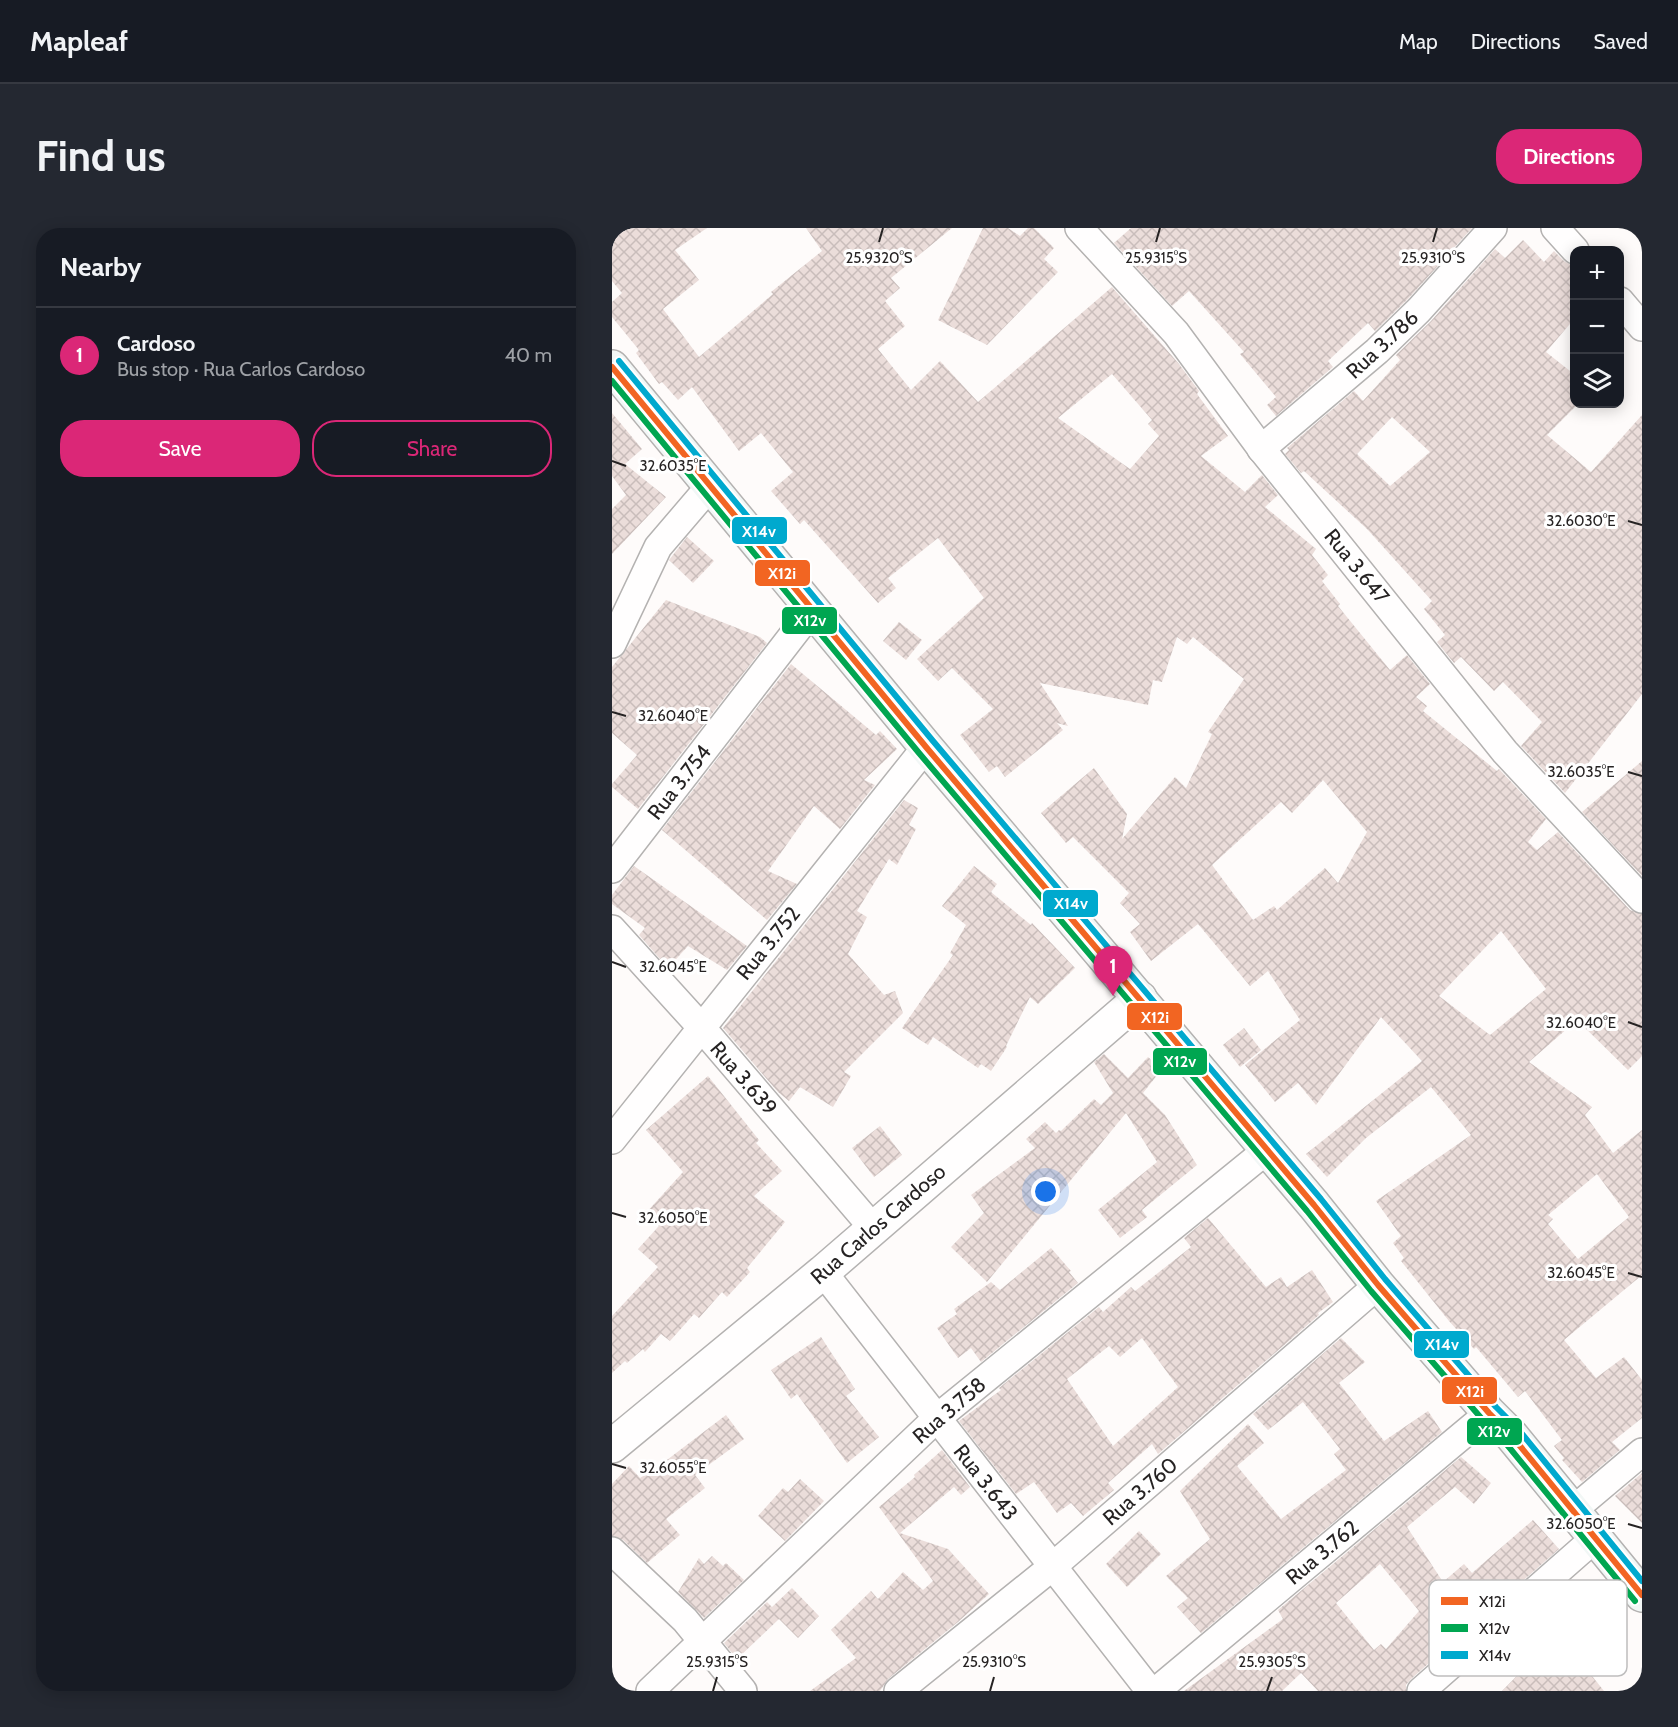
<!DOCTYPE html>
<html lang="en">
<head>
<meta charset="utf-8">
<style>
	:root { --surface:#171b24; --page:#242831; --text:#f1f3f6; --muted:#9ea1a6; --line:#363941; --accent:#db2777 }
	body { margin:0; font-family:Cabin,sans-serif; background:var(--page); color:var(--text) }
	.controls { position:absolute; right:18px; top:18px; display:grid; overflow:hidden; border-radius:12px; box-shadow:0 3px 15px #0003 }
	.controls button { width:54px; height:54px; display:grid; place-items:center; padding:0; border:0; border-bottom:2px solid var(--line); background:var(--surface); color:var(--text); font:30px sans-serif }
	.you { position:absolute; left:434px; top:964px; width:21px; height:21px; margin:-15px; border:4px solid #fff; border-radius:50%; background:#1a73e8; box-shadow:0 0 0 9px #1a73e833 }
	.badge { display:grid; place-items:center; width:39px; height:39px; border-radius:50%; background:var(--accent); color:#fff; font-size:20px; font-weight:700 }
	.pin { position:absolute; translate:-50% -50px; filter:drop-shadow(0 2px 3px #0008) }
	.pin::after { content:''; position:absolute; top:32px; width:21px; height:18px; background:inherit; clip-path:polygon(0 0,100% 0,50% 100%) }
	.list { margin:0; padding:0; list-style:none }
	h2 { display:flex; justify-content:space-between; align-items:center; height:78px; margin:0; padding:0 24px; font-size:26px }
	h2 small { font-size:20px; font-weight:400; color:var(--muted) }
	.list li { display:grid; grid-template-columns:39px 1fr auto; gap:18px; align-items:center; box-sizing:border-box; height:96px; padding:0 24px; border-top:2px solid var(--line) }
	.list b { display:block; font-size:22px; white-space:nowrap }
	.list p { margin:0; font-size:20px; white-space:nowrap; color:var(--muted) }
	.list em { font-size:20px; font-style:normal; color:var(--muted) }
	.actions { display:flex; gap:12px; padding:18px 24px }
	.actions a { flex:1; padding:14px 0; border:2px solid var(--accent); border-radius:24px; text-align:center; font-size:21px; color:var(--accent) }
	.actions .main { background:var(--accent); color:#fff }
	.icon { flex:none; width:33px; height:33px; fill:none; stroke:currentColor; stroke-width:2; stroke-linecap:round; stroke-linejoin:round }
	.map { position:relative; flex:none; width:1030px; height:1463px; overflow:hidden; border-radius:24px }
	header { display:flex; align-items:center; gap:36px; box-sizing:border-box; height:84px; padding:0 30px; background:var(--surface); border-bottom:2px solid var(--line) }
	header strong { font-size:28px }
	nav { display:flex; gap:33px; margin-inline-start:auto; font-size:21px }
	.intro { display:flex; align-items:center; justify-content:space-between; box-sizing:border-box; height:144px; padding:0 36px }
	h1 { margin:0; font-size:42px }
	.button { padding:15px 27px; border-radius:24px; background:var(--accent); color:#fff; font-size:21px; font-weight:700 }
	main { display:flex; gap:36px; padding:0 36px }
	aside { flex:1; background:var(--surface); border-radius:24px; box-shadow:0 3px 15px #0003 }
	.map>svg:first-child { display:block }
	.building { fill:url(#building-cross-hatch); fill-rule:evenodd }
	.lines { fill:none; stroke-linecap:round; stroke-linejoin:round }
	.minor-casing { stroke:#b4b2b1; stroke-width:30 }
	.tertiary-casing { stroke:#b4b2b1; stroke-width:36 }
	.secondary-casing { stroke:#b4b2b1; stroke-width:36 }
	.minor { stroke:#fffefe; stroke-width:27 }
	.tertiary { stroke:#fffefe; stroke-width:33 }
	.secondary { stroke:#f2f7f6; stroke-width:33 }
	.bus-1-casing { stroke:#fff; stroke-width:10 }
	.bus-2-casing { stroke:#fff; stroke-width:10 }
	.bus-3-casing { stroke:#fff; stroke-width:10 }
	.bus-1 { stroke:#f26522; stroke-width:6 }
	.bus-2 { stroke:#00a651; stroke-width:6 }
	.bus-3 { stroke:#00a9ce; stroke-width:6 }
	.ticks { fill:none; stroke:#262323; stroke-width:2 }
	.labels { text-anchor:middle; dominant-baseline:central; stroke-width:6; stroke-linejoin:round; paint-order:stroke }
	.street-label { font-size:21px; fill:#262323; stroke:#fff }
	.key { fill:#fff; stroke:#bebdbd; stroke-width:1.5 }
	.key-label { font-size:16px; fill:#262323 }
	.ticks-label { font-size:15px; text-anchor:middle; fill:#262323; stroke:#fff; stroke-width:6; stroke-linejoin:round; paint-order:stroke }
	.line-badge { stroke:#fff; stroke-width:2 }
	.badge-label { font-size:16px; text-anchor:middle; font-weight:bold; fill:#fff }
</style>
</head>
<body>
<header>
<strong>Mapleaf</strong>
<nav><a>Map</a><a>Directions</a><a>Saved</a></nav>
</header>
<div class="intro"><h1>Find us</h1><a class="button">Directions</a></div>
<main>
<aside>
<h2>Nearby<small></small></h2>
<ul class="list">
<li><span class="badge">1</span><div><b>Cardoso</b><p>Bus stop · Rua Carlos Cardoso</p></div><em>40 m</em></li>
</ul>
<div class="actions"><a class="main">Save</a><a>Share</a></div>
</aside>
<div class="map">
<svg width="1030" height="1463" viewBox="0 0 1030 1463">
	<defs>
		<pattern id="building-cross-hatch" width="8" height="8" patternUnits="userSpaceOnUse" patternTransform="scale(1.5)"><rect width="8" height="8" fill="#ebddda"/><path d="M0 0l8 8M0 8l8-8" fill="none" stroke="#c9bdbb"/></pattern>
	</defs>
	<rect width="100%" height="100%" fill="#fefbfa"/>
	<g class="building">
		<path d="M0,0H95L63,22L87,52L51,81L87,129L161,66L159,64L210,23L194,0H340L279,50L288,60L273,73L293,98L266,121L299,162L328,133L366,174L500,59L567,136L587,163L585,166L616,208L589,228L633,264L650,247L666,267L653,279L704,321L700,327L716,347L710,353L728,376L726,378L778,442L795,427L818,456L804,469L815,478L811,483L885,543L887,541L934,591L916,614L925,622L946,604L1018,682L1030,686V828L1016,842L965,792L917,834L980,879L973,887L1001,925L1030,902V1047L952,1112L984,1150L1012,1129L1030,1152V1190L1000,1214L1008,1222L970,1254L950,1232L952,1230L942,1218L950,1212L913,1163L906,1169L864,1119L862,1121L837,1093L789,1033L792,1030L781,1015L789,1008L764,973L859,907L819,859L754,910L715,949L694,926L810,833L769,789L704,877L686,855L663,874L633,837L688,792L656,743L638,758L586,696L539,733L518,704L528,696L508,675L517,665L461,609L454,615L429,585L482,540L515,586L510,611L563,549L574,560L600,506L596,504L632,451L581,409L575,416L565,409L550,454L541,452L536,477L428,455L456,498L445,495L451,502L393,549L385,538L377,544L348,507L381,481L340,440L326,453L305,431L372,370L326,310L276,350L284,360L266,375L192,292L188,296L159,263L181,244L149,205L127,223L80,159L66,172L50,154L47,156L24,125L27,122L0,89V74L10,65L0,53ZM500,146L540,192L536,196L547,208L518,241L446,190ZM711,552L755,604L726,655L713,640L665,682L662,678L641,692L600,637L669,574L680,585ZM889,703L934,761L878,807L827,768ZM985,946L1017,989L966,1031L936,996L941,991L936,987Z"/>
		<path d="M371,0H396L408,8L416,0H422L442,20L432,31L446,44L375,117L326,92Z"/>
		<path d="M519,0H860L796,71L763,103L756,95L716,133L721,139L664,188L655,177L664,169L628,126L632,124L577,63L560,78L502,15Z"/>
		<path d="M911,12L932,34L942,23L952,33L963,39V90L934,124L963,147V176H966L935,207L979,244L1030,187V466L953,565L909,518L930,494L891,454L882,463L849,429L842,435L825,414L833,407L812,381L820,373L755,301L692,243L689,245L673,226L677,222L675,220L742,163L751,173L788,132L784,127L819,93L883,21L893,30ZM780,189L818,224L778,258L745,226Z"/>
		<path d="M0,185L30,221L13,236L54,269L0,326V281L14,267L0,248Z"/>
		<path d="M75,309L102,333L81,355L57,332Z"/>
		<path d="M54,372L148,409L155,415L26,581L0,559V556L25,527L0,505V439Z"/>
		<path d="M287,394L310,412L294,432L271,413Z"/>
		<path d="M179,436L264,507L268,503L285,521L252,552L263,557L228,601L202,578L156,643L185,656L155,692L50,602Z"/>
		<path d="M1030,533V648L970,584Z"/>
		<path d="M292,572L306,580L297,597L304,601L285,637L277,631L245,683L255,689L236,726L272,767L283,763L291,785L232,844L239,848L221,879L188,859L177,873L166,864L111,800Z"/>
		<path d="M22,638L135,718L115,742L76,718L56,740L27,707L33,700L0,676V667Z"/>
		<path d="M362,638L385,656L379,664L419,697L420,695L463,740L426,776L418,769L394,818L395,819L379,843L369,836L366,840L321,809L316,817L290,800L341,727L338,725L354,697L330,678Z"/>
		<path d="M632,800L649,822L628,839L611,817Z"/>
		<path d="M492,826L516,850L536,829L550,841L531,865L553,887L585,937L530,982L535,989L508,1010L486,982L545,934L514,885L375,1054L339,1019L372,985L359,967L423,920L414,911L433,894L444,905L447,902L449,903L482,871L489,877L501,865L482,834Z"/>
		<path d="M96,848L147,912L144,915L170,943L142,968L173,994L135,1040L138,1044L115,1069L110,1064L87,1090L82,1086L58,1113L49,1106L33,1124L31,1121L15,1135L13,1133L0,1145V1088L46,1039L26,1021L47,998L33,986L71,944L34,902Z"/>
		<path d="M268,898L290,927L262,949L240,920Z"/>
		<path d="M596,990L654,1059L669,1049L675,1059L700,1042L721,1074L706,1085L707,1087L546,1226L540,1216L496,1255L502,1262L471,1288L459,1275L445,1285L422,1254L404,1266L347,1193L389,1162L387,1160L487,1079L491,1084L519,1059L523,1063L579,1019L572,1010ZM530,1110L566,1159L501,1218L455,1151L497,1118L508,1129Z"/>
		<path d="M439,1020L459,1043L457,1044L466,1055L369,1134L359,1120L346,1130L325,1100L345,1086L342,1081L379,1054L388,1062Z"/>
		<path d="M209,1109L243,1161L234,1168L267,1209L235,1235L185,1166L179,1171L159,1142Z"/>
		<path d="M729,1110L753,1134L727,1155L772,1213L816,1183L830,1204L589,1405L565,1379L576,1370L554,1348L598,1311L568,1263L636,1196L652,1215L625,1238L669,1291L734,1242L722,1226L728,1221L691,1174L656,1202L641,1186Z"/>
		<path d="M114,1187L132,1211L83,1247L93,1260L54,1291L68,1307L35,1335L11,1312L0,1308V1256L17,1238L28,1250L47,1238Z"/>
		<path d="M330,1222L358,1259L349,1267L342,1259L288,1305L336,1321L377,1366L346,1394L276,1451L268,1463H198L244,1430L219,1402L259,1363L266,1371L291,1344L311,1362L321,1353L267,1279L303,1249L302,1247Z"/>
		<path d="M849,1229L879,1255L862,1276L843,1259L795,1299L831,1354L852,1336L860,1345L921,1292L947,1321L871,1388L866,1382L834,1420L799,1451L794,1457V1463H706L689,1445L670,1463H572L671,1391L666,1382ZM768,1336L807,1383L774,1421L769,1416L762,1422L724,1375Z"/>
		<path d="M1030,1245V1295L1003,1268Z"/>
		<path d="M188,1251L212,1273L173,1313L146,1288L171,1260L176,1264Z"/>
		<path d="M527,1303L549,1326L515,1359L494,1336Z"/>
		<path d="M100,1328L111,1338L114,1335L132,1352L92,1390L66,1364L87,1330L92,1336Z"/>
		<path d="M951,1359L997,1403L968,1433L992,1463H890L947,1405L924,1383Z"/>
		<path d="M180,1360L207,1388L186,1410L167,1391L125,1431L112,1415L155,1374L160,1379Z"/>
	</g>
	<g class="lines">
		<g class="minor-casing">
			<g id="minor">
				<path d="M467,0L564,105L651,223L893,524L1030,671"/>
				<path d="M943,0L963,22"/>
				<path d="M1008,73L1030,99"/>
				<path d="M649,221L765,123L807,82L881,0"/>
				<path d="M0,416L46,319L99,257"/>
				<path d="M0,641L201,381"/>
				<path d="M0,701L89,799L261,1000"/>
				<path d="M0,912L314,519"/>
				<path d="M211,1044L538,1463"/>
				<path d="M960,1283L1030,1224"/>
				<path d="M0,1323L73,1392L131,1463"/>
				<path d="M38,1463L325,1190L655,922"/>
				<path d="M286,1463L440,1339L766,1057"/>
				<path d="M544,1463L877,1185"/>
				<path d="M809,1463L982,1311"/>
			</g>
		</g>
		<g class="tertiary-casing">
			<path id="tertiary" d="M0,1218L211,1044L528,770"/>
		</g>
		<g class="secondary-casing">
			<path id="secondary" d="M0,139L314,519L702,977L766,1057L877,1185L899,1207L1030,1367"/>
		</g>
		<use href="#minor" class="minor"/>
		<use href="#tertiary" class="tertiary"/>
		<use href="#secondary" class="secondary"/>
		<g class="bus-1-casing">
			<path id="bus-1" d="M0,139L314,519L702,977L766,1057L877,1185L899,1207L1030,1367"/>
		</g>
		<g class="bus-2-casing">
			<path id="bus-2" d="M0,153L307,525L695,983L759,1063L870,1191L892,1213L1023,1373"/>
		</g>
		<g class="bus-3-casing">
			<path id="bus-3" d="M7,133L321,513L709,971L773,1051L884,1179L906,1201L1030,1353"/>
		</g>
		<use href="#bus-1" class="bus-1"/>
		<use href="#bus-2" class="bus-2"/>
		<use href="#bus-3" class="bus-3"/>
	</g>
	<path class="ticks" d="M267,14L271,0M544,14L548,0M821,14L825,0M0,233L14,238M1016,293L1030,297M0,484L14,488M1016,544L1030,548M0,734L14,739M1016,794L1030,799M0,985L14,989M1016,1045L1030,1049M0,1236L14,1240M1016,1296L1030,1300M101,1463L105,1449M378,1463L382,1449M655,1463L660,1449"/>
	<g class="labels">
		<g class="street-label">
			<text transform="translate(770 116) rotate(-43)">Rua 3.786</text>
			<text transform="translate(745 338) rotate(51)">Rua 3.647</text>
			<text transform="translate(67 554) rotate(-52)">Rua 3.754</text>
			<text transform="translate(156 715) rotate(-51)">Rua 3.752</text>
			<text transform="translate(132 850) rotate(49)">Rua 3.639</text>
			<text transform="translate(266 996) rotate(-41)">Rua Carlos Cardoso</text>
			<text transform="translate(337 1182) rotate(-41)">Rua 3.758</text>
			<text transform="translate(374 1254) rotate(52)">Rua 3.643</text>
			<text transform="translate(528 1263) rotate(-41)">Rua 3.760</text>
			<text transform="translate(710 1324) rotate(-40)">Rua 3.762</text>
		</g>
	</g>
	<rect x="817" y="1352" width="198" height="96" rx="9" class="key"/>
	<rect x="829" y="1369" width="27" height="8" fill="#f26522"/>
	<rect x="829" y="1396" width="27" height="8" fill="#00a651"/>
	<rect x="829" y="1423" width="27" height="8" fill="#00a9ce"/>
	<g class="key-label">
		<text x="867" y="1379">X12i</text>
		<text x="867" y="1406">X12v</text>
		<text x="867" y="1433">X14v</text>
	</g>
	<g class="ticks-label">
		<text x="267" y="35">25.9320°S</text>
		<text x="544" y="35">25.9315°S</text>
		<text x="821" y="35">25.9310°S</text>
		<text x="61" y="243">32.6035°E</text>
		<text x="969" y="298">32.6030°E</text>
		<text x="61" y="493">32.6040°E</text>
		<text x="969" y="549">32.6035°E</text>
		<text x="61" y="744">32.6045°E</text>
		<text x="969" y="800">32.6040°E</text>
		<text x="61" y="995">32.6050°E</text>
		<text x="969" y="1050">32.6045°E</text>
		<text x="61" y="1245">32.6055°E</text>
		<text x="969" y="1301">32.6050°E</text>
		<text x="105" y="1439">25.9315°S</text>
		<text x="382" y="1439">25.9310°S</text>
		<text x="660" y="1439">25.9305°S</text>
	</g>
	<g class="line-badge">
		<rect x="119" y="288" width="57" height="29" rx="6" fill="#00a9ce"/>
		<rect x="142" y="331" width="57" height="28" rx="6" fill="#f26522"/>
		<rect x="169" y="378" width="57" height="29" rx="6" fill="#00a651"/>
		<rect x="430" y="661" width="57" height="29" rx="6" fill="#00a9ce"/>
		<rect x="514" y="774" width="57" height="29" rx="6" fill="#f26522"/>
		<rect x="540" y="819" width="56" height="29" rx="6" fill="#00a651"/>
		<rect x="801" y="1102" width="57" height="29" rx="6" fill="#00a9ce"/>
		<rect x="829" y="1148" width="57" height="29" rx="6" fill="#f26522"/>
		<rect x="854" y="1189" width="57" height="29" rx="6" fill="#00a651"/>
	</g>
	<g class="badge-label">
		<text x="147" y="309">X14v</text>
		<text x="170" y="351">X12i</text>
		<text x="198" y="398">X12v</text>
		<text x="459" y="681">X14v</text>
		<text x="543" y="795">X12i</text>
		<text x="568" y="839">X12v</text>
		<text x="830" y="1122">X14v</text>
		<text x="858" y="1169">X12i</text>
		<text x="882" y="1209">X12v</text>
	</g>
</svg>
<div class="controls">
<button>+</button>
<button>−</button>
<button><svg class="icon" aria-label="layers" viewBox="0 0 24 24"><path d="M12 4l9 5-9 5-9-5zM3 14l9 5 9-5"/></svg></button>
</div>
<div class="you"></div>
<div class="pin badge" style="left:501px;top:768px">1</div>
</div>
</main>
</body>
</html>
